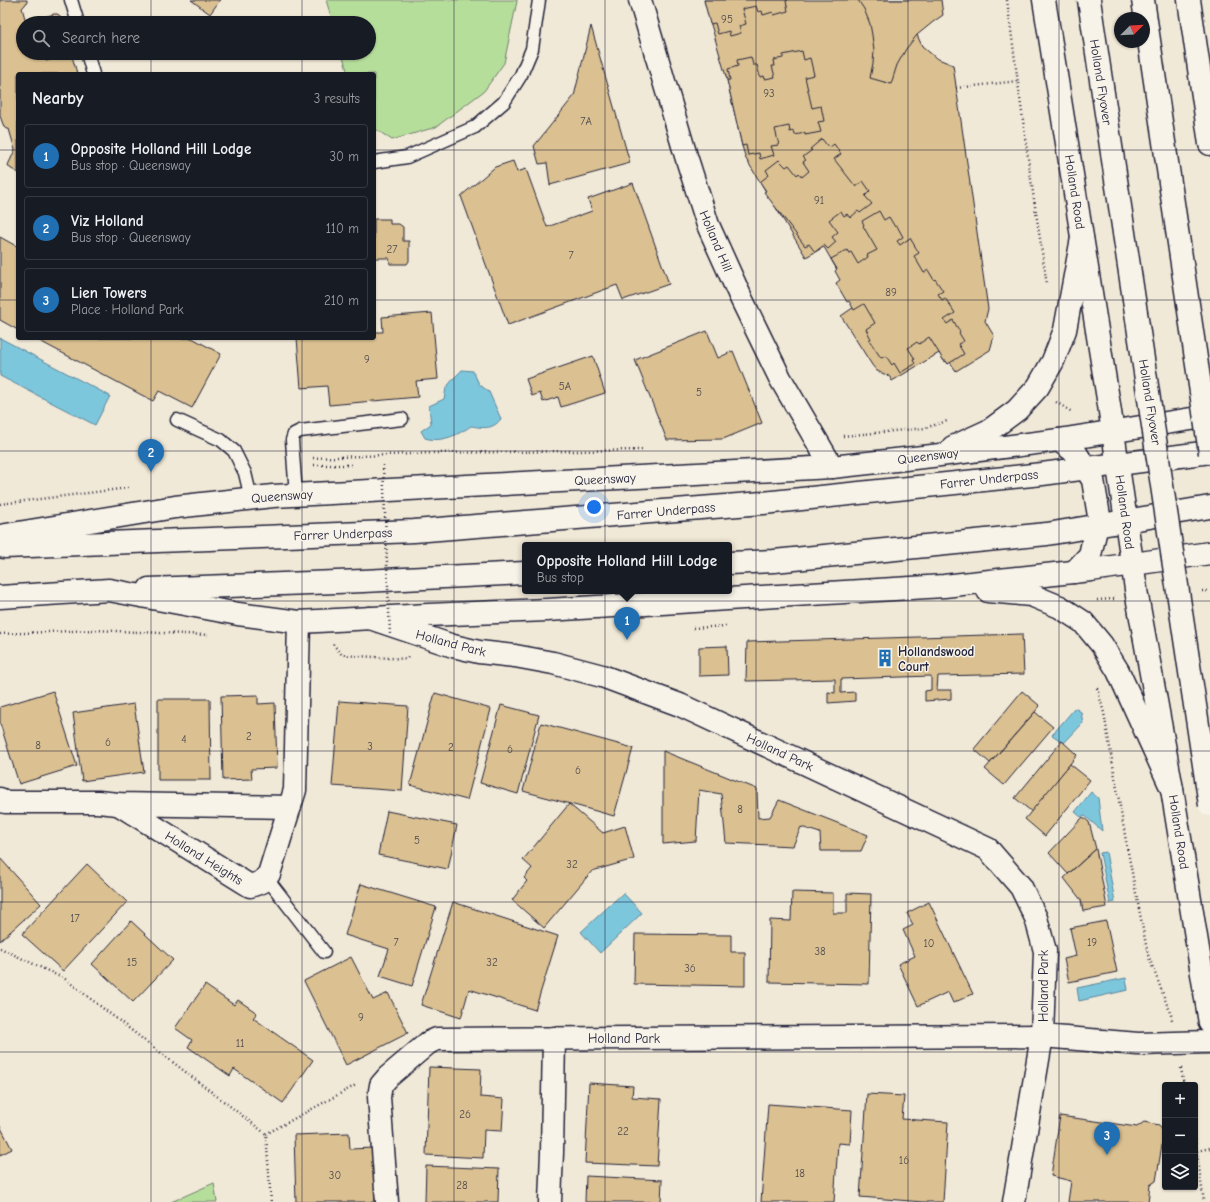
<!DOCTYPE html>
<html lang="en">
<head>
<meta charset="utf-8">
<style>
	:root { --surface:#171b24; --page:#20242c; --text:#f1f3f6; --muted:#9ea1a6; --line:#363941; --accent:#1f6fb2 }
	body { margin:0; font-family:"Comic Neue",sans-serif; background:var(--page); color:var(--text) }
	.controls { position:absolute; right:12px; bottom:12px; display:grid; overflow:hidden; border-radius:4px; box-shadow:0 1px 3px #0004 }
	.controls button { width:36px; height:36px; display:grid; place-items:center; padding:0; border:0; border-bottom:1px solid var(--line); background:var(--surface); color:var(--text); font:20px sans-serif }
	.compass { position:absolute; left:1114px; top:12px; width:36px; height:36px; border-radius:50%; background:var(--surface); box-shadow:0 1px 3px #0004; rotate:66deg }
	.you { position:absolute; left:594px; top:507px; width:14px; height:14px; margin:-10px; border:3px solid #fff; border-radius:50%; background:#1a73e8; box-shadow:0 0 0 6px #1a73e833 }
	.badge { display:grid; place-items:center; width:26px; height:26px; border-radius:50%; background:var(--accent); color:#fff; font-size:13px; font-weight:700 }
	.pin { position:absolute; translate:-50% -33px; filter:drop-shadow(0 1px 2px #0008) }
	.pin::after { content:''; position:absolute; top:21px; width:14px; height:12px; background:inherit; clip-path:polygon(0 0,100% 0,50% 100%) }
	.popup { position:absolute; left:522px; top:542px; width:210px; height:52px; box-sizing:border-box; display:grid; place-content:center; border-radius:4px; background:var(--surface); filter:drop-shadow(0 1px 3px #0005); font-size:13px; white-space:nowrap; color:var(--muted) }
	.popup b { font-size:15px; color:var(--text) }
	.popup::after { content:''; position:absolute; left:50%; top:100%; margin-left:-8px; border:8px solid transparent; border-top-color:var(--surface) }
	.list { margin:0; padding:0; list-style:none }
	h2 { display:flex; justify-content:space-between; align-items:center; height:52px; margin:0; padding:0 16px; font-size:17px }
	h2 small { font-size:13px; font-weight:400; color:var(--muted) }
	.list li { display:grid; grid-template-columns:26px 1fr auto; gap:12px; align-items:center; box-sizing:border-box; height:64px; margin:0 8px 8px; padding:0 8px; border:1px solid var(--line); border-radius:4px }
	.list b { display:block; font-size:15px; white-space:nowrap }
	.list p { margin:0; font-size:13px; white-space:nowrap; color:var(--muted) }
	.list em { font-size:13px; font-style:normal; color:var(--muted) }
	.icon { flex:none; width:22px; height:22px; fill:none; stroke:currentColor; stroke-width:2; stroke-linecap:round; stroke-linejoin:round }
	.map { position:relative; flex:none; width:1210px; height:1202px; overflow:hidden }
	.search { position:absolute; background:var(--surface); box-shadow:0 1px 3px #0004; left:16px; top:16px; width:360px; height:44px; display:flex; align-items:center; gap:10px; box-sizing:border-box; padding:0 14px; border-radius:22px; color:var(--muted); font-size:15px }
	.panel { position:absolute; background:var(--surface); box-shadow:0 1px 3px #0004; left:16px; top:72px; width:360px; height:268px; border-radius:4px }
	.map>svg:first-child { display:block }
	.green { fill:#b6de9b; stroke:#6c806b }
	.water { fill:#7dc7dd; stroke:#59859c }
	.building { fill:#dbc191; stroke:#22223b }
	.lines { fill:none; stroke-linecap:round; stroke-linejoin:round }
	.service-casing { stroke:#22223b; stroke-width:15 }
	.minor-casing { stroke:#22223b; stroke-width:25 }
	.primary-casing { stroke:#22223b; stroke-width:25 }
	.trunk-casing { stroke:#22223b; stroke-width:25 }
	.path { stroke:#22223b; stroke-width:2.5; stroke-dasharray:1 3; stroke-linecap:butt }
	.service { stroke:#f7f3e8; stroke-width:12 }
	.minor { stroke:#f7f3e8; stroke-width:22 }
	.primary { stroke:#f7f3e8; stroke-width:22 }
	.trunk { stroke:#f7f3e8; stroke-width:22 }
	.primary-bridge-casing { stroke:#22223b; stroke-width:25; stroke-linecap:butt }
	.path-bridge { stroke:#22223b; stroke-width:2.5; stroke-dasharray:1 3; stroke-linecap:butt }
	.primary-bridge { stroke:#f7f3e8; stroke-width:22 }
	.grid { fill:none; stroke:#22223b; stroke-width:1; stroke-opacity:0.55 }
	.labels { text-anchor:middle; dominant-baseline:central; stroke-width:3; stroke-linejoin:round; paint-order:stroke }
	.number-label { font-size:11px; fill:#504a50 }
	.street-label { font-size:13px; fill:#22223b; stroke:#f7f3e8 }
	.poi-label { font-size:13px; font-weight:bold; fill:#22223b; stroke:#f7f3e8; text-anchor:start }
</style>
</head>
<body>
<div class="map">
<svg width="1210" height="1202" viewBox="0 0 1210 1202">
	<rect width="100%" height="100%" fill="#f1e9d7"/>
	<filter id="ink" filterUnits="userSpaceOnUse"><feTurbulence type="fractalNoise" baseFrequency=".025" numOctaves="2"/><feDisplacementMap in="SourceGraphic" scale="8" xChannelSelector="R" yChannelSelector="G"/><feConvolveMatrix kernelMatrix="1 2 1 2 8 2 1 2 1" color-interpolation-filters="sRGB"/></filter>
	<g filter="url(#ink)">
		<g class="green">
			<path d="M326,0H517V1L504,63L484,91L436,127L392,140L374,128V74H348L342,53H369V23H333Z"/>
			<path d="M214,1183L217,1202H171Z"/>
		</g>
		<g class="water">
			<path d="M0,338L110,396L95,425L0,376Z"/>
			<path d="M462,370L473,371L479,384L489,392L501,419C492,430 484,428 471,426C458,435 441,443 425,438L421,431L431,424L429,406L444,399L446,388L454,378Z"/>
			<path d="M1075,708L1081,712L1083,723L1064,743L1052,735Z"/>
			<path d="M1091,792L1098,798L1102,831L1084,815L1081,817L1075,812Z"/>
			<path d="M1106,852L1115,902L1110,903L1100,853Z"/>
			<path d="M623,893L642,913L600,953L581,932Z"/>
			<path d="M1126,978L1128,990L1079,1001L1077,988Z"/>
		</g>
		<g class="building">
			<path d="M0,0H27V2L25,5L22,8L26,22L54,14H57L59,15L60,17L62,23H23V53H44L46,61L71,53L77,73V74H18V173L10,168L8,165L15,150L9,129H6L4,127L0,116Z"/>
			<path d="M191,0H220L210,14Z"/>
			<path d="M704,0H912L911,9L913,23L917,35L922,46L936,58L953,65L988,309L985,321L994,336L990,350L956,371L950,362L948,364L946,361H944L939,353L892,381L889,376L877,371L872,365L841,316L857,305L824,247L806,257L746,159L742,146L727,80Z"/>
			<path d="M704,0H788L786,1L788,11L774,15L773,12L763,15L762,11L758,12L756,6L742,9L746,24L739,26L741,33L730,36L729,31L718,34L715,23L710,24Z"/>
			<path d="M858,0H941L943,15L933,22L917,35L906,49L897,65L891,84L870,78L873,63L874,51L872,35L870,24L864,9Z"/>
			<path d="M591,26L630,163L550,185L547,163L539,164L534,146L574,96Z"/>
			<path d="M802,51L804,60L810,58L814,75L805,77L812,108L821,106L824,121L818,122L821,132L805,135V133L795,135L794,131L790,132L789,126L775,129L779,145L771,146L774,155L760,159L759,153L748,155L746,145L742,146L727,80H730L728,69L738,66L737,60L751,57L753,65H757L760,77L764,76L765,79L775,77L772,66H775L774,60L783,58V55Z"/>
			<path d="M822,139L829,148L834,144L841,154L834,159L856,187L863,181L870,191L865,196L872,204L860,213L858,211L850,218L847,214L844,216L841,211L829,220L838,232L832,237L836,242L828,249L824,245L815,252L809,244L805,246L764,192L766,191L760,182L769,175L766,170L779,160L786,167L789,165L797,175L799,173L802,177L809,171L803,162L806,160L803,157L812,150L810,149Z"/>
			<path d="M513,161L517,172L526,169L547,227L592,211L588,199L633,183L669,284L623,300L617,285L508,325L461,196L495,167Z"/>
			<path d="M879,211L884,220L889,217L895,227L897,226L903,237L897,241L900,245L910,238L919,253L914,256L924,273L928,270L934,280L935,279L943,291L938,294L942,300L945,298L955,313L944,320L947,324L953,320L960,332L959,333L964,341L958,344L964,354L948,364L946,361H944L929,337L919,344L917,342L908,348L915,359L913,360L915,364L900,373L894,363L892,365L886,356L881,358L869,340L871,339L866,329L875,323L864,304L854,310L849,301L847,302L836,283L840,280L835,271L837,269L831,259L847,250L849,253L851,252L858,264L868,257L867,255L877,250L863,226L864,225L862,221Z"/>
			<path d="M374,219H390V224H399L403,227V241H409V261L407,264H390L389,258H375L374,261Z"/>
			<path d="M0,237L18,247V330L0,320Z"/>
			<path d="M432,313L438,379L416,381L418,397L329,405L327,386L301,388L297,338H374V332H383L382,317Z"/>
			<path d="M707,331L718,358L733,351L762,423L723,439L667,440L635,360Z"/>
			<path d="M34,338H192L221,354L192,408L159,391L153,401Z"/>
			<path d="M593,356L605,393L561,407L558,397L543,402L540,393L532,396L526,379Z"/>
			<path d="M1022,634L1024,674L938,676L937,690H951V699L925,701V691L931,690V676L841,679V693L855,692V701L828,703V692L835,693V679L746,681L747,642Z"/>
			<path d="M727,646L728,675L699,676V647Z"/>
			<path d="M53,691L77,766L19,784L0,723V707Z"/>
			<path d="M1022,691L1040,706L990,763L974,749Z"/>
			<path d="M435,693L491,709L467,800L410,785Z"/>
			<path d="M258,695V704L275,703L277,768L251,769L252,779L223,780L221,696Z"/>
			<path d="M158,699H210L211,780H158Z"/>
			<path d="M339,701L408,706L402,791L332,786Z"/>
			<path d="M134,704L144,772L82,781L73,713Z"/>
			<path d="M501,705L539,715L518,794L480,783Z"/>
			<path d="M1035,712L1053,727L1004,785L985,769Z"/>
			<path d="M541,723L633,748L614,816L523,791Z"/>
			<path d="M1062,741L1077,755L1032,812L1015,798Z"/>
			<path d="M663,751L757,789L758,818L770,817L779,800L868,835L861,851H821L820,833L801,827L793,846L726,843L721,794L699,790L696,841L663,844Z"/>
			<path d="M1070,764L1090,780L1045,836L1025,819Z"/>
			<path d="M569,804L603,833L625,826L634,859L592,871L544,928L512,900L527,881L524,878L532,868L523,860Z"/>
			<path d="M387,811L457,825L448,869L378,855Z"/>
			<path d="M1083,817L1089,822L1096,849L1068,874L1049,853Z"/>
			<path d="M1096,849L1107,907L1083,911L1081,900L1064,878Z"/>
			<path d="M0,858L41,904L0,941Z"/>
			<path d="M87,864L127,902L63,971L22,934Z"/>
			<path d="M361,884L436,907L412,986L380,976L389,949L345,935Z"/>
			<path d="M792,892L833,893V913H847V893L871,894L869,984L769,982L770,920L791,921Z"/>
			<path d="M453,902L558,936L535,1010L469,989L461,1018L421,1005Z"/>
			<path d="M929,902L973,994L953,1003L948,992L918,1006L898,964L915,956L903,930L913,925L907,913Z"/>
			<path d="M131,921L173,960L133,1002L92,964Z"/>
			<path d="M1106,921L1117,972L1069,982L1064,959L1076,956L1070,928Z"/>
			<path d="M635,934L731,935V952H745V986L634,984Z"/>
			<path d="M351,957L373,1000L388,993L408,1033L346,1065L304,981Z"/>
			<path d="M205,985L234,1005L238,1000L257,1013L253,1018L313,1060L283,1103L234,1069L230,1076L188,1047L192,1040L175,1028Z"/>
			<path d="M429,1067L481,1069L480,1097L504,1099L502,1131L484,1130L483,1158L426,1155Z"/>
			<path d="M589,1083L633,1086L632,1097L661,1099L657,1166L585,1163Z"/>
			<path d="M867,1094L904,1096L902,1119L948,1122L943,1202H923L860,1197Z"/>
			<path d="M768,1104L852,1110L850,1144L838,1143L834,1202H761Z"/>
			<path d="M1060,1116L1137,1127L1144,1122L1159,1125L1164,1133L1156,1181L1150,1185L1148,1202H1068L1071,1181L1051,1176Z"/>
			<path d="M0,1126L12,1149L0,1155Z"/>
			<path d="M349,1133L350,1149L374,1148L375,1202H296L294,1135Z"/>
			<path d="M426,1166L499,1169L498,1202H425Z"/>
			<path d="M586,1176L662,1180L661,1202H585Z"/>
		</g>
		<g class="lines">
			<g class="service-casing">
				<g id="service">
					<path d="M71,0L78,23"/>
					<path d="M87,53L93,74"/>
					<path d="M374,162L407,157L475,127L504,102L521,75L532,49L539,0"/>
					<path d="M177,420L221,440L234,451L245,473L251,498"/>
					<path d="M296,495L292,440L294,434L300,431L402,419"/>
					<path d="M266,877L324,952"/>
				</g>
			</g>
			<g class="minor-casing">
				<g id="minor">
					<path d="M640,0L686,156L708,225L741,298L780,378L832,467"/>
					<path d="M370,618L453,646L479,652L515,656L553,663L602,676L680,705L988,849L1021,887L1036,918L1045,951L1042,1036L1014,1202"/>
					<path d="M0,799L5,802H98L118,804L290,807"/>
					<path d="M118,804L250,886L262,882L269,874L295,790L299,622"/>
					<path d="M387,1202L379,1097L381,1085L388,1077L428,1043L437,1039L1042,1036L1138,1044L1210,1042"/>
					<path d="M550,1202L552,1152L554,1038"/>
				</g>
			</g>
			<g class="primary-casing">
				<g id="primary">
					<path d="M1044,0L1109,405L1137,596L1172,789L1210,1023"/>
					<path d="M1189,0L1210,144"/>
				</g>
			</g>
			<g class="trunk-casing">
				<g id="trunk">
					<path d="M1059,440L1076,453L1093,480L1099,516L1090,555L1074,572"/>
					<path d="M953,447L990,430L1017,410L1038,387L1053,361L1065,330L1082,238"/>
					<path d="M0,536L175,507L273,496L832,467L932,456L1059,440L1210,416"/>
					<path d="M4,547L414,531L763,503L1042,474L1210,452"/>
					<path d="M729,563L774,561L1047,534L1210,507"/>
					<path d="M149,589L363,581L525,573"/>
					<path d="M988,591L1031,595L1060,607L1083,622L1102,645L1118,671L1172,789"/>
					<path d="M0,597L109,590L238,614L299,622L428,615L547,610L944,586L1091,570L1210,553"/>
				</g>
			</g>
			<g class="path">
				<path d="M1007,0L1030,173L1047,285"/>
				<path d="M956,88L1018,81"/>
				<path d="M1056,402L1072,412"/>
				<path d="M843,436L925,428L947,421"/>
				<path d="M313,458L433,453L644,450"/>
				<path d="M314,465H353"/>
				<path d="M0,504L128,488"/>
				<path d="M1202,591H1210"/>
				<path d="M1097,600L1114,599"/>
				<path d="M693,628L726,626"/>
				<path d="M0,634L94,630L208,635"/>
				<path d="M333,644L342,655L406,659L408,657"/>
				<path d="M1097,688L1104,713L1127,847L1148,955L1171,1015L1172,1020"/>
				<path d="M0,948L65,979L266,1134L271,1202"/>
				<path d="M1181,1068L1184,1085"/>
				<path d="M266,1134L356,1085"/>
				<path d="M1195,1139L1204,1202"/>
				<path d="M1197,1151L1210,1148"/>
			</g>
			<use href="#service" class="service"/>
			<use href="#minor" class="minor"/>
			<use href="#primary" class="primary"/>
			<use href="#trunk" class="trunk"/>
			<g class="primary-bridge-casing">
				<g id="primary-bridge">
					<path d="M1089,0L1210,805"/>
					<path d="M1143,0L1210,453"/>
				</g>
			</g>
			<path class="path-bridge" d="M383,465L390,635"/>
			<use href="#primary-bridge" class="primary-bridge"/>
		</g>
	</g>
	<path class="grid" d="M151,0V23M302,0V23M454,0V1202M605,0V1202M756,0V1202M908,0V1202M1059,0V1202M151,53V74M302,53V74M0,150H18M374,150H1210M0,300H18M374,300H1210M151,338V1202M302,338V1202M0,451H1210M0,601H1210M0,751H1210M0,902H1210M0,1052H1210"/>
	<defs>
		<g id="building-bare" transform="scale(1.38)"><path d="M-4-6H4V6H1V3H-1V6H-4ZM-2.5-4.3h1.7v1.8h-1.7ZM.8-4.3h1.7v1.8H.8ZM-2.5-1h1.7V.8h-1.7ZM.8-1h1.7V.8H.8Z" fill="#1f6fb2" stroke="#f7f3e8" stroke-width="2.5" paint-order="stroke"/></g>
	</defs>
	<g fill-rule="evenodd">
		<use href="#building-bare" x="885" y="658"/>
	</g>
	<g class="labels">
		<g class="number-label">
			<text x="727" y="19">95</text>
			<text x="769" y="93">93</text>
			<text x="586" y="121">7A</text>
			<text x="819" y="200">91</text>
			<text x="392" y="249">27</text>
			<text x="571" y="255">7</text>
			<text x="891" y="292">89</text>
			<text x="367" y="359">9</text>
			<text x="565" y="386">5A</text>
			<text x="699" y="392">5</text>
			<text x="249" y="736">2</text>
			<text x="184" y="739">4</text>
			<text x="108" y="742">6</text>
			<text x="38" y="745">8</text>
			<text x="370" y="746">3</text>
			<text x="451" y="747">2</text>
			<text x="510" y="749">6</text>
			<text x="578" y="770">6</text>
			<text x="740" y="809">8</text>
			<text x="417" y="840">5</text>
			<text x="572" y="864">32</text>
			<text x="75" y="918">17</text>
			<text x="396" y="942">7</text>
			<text x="1092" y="942">19</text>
			<text x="929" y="943">10</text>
			<text x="820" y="951">38</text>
			<text x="132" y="962">15</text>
			<text x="492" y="962">32</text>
			<text x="690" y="968">36</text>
			<text x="361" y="1017">9</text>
			<text x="240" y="1043">11</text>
			<text x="465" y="1114">26</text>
			<text x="623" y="1131">22</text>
			<text x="904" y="1160">16</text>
			<text x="800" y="1173">18</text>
			<text x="335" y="1175">30</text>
			<text x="462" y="1185">28</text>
		</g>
		<g class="street-label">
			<text transform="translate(1101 82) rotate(81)">Holland Flyover</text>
			<text transform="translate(1075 192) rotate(81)">Holland Road</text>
			<text transform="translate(716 241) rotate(67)">Holland Hill</text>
			<text transform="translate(1150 402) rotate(81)">Holland Flyover</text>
			<text transform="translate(928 456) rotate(-7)">Queensway</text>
			<text transform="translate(605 479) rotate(-3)">Queensway</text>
			<text transform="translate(989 479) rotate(-6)">Farrer Underpass</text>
			<text transform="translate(282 496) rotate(-4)">Queensway</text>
			<text transform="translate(666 511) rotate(-5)">Farrer Underpass</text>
			<text transform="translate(1125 512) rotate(82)">Holland Road</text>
			<text transform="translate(343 534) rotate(-2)">Farrer Underpass</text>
			<text transform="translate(451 643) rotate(15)">Holland Park</text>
			<text transform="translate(780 752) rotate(25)">Holland Park</text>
			<text transform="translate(1179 832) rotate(81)">Holland Road</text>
			<text transform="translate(204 858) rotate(32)">Holland Heights</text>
			<text transform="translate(1043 986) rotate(-90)">Holland Park</text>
			<text x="624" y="1038">Holland Park</text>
		</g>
		<g class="poi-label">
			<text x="898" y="651">Hollandswood<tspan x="898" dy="15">Court</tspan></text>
		</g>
	</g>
</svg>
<div class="controls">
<button>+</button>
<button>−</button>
<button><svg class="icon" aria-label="layers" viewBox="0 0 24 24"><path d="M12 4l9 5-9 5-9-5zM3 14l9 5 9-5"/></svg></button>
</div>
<svg class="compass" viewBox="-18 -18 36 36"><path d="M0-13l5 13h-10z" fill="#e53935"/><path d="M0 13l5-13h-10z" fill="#9ea1a6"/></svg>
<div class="you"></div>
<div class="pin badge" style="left:627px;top:640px">1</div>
<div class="popup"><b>Opposite Holland Hill Lodge</b>Bus stop</div>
<div class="pin badge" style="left:151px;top:472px">2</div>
<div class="pin badge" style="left:1107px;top:1155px">3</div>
<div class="search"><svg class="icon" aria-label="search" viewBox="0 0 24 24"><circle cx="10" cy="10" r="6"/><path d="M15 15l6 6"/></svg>Search here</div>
<section class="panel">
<h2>Nearby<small>3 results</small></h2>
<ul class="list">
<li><span class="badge">1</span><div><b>Opposite Holland Hill Lodge</b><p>Bus stop · Queensway</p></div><em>30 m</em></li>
<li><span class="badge">2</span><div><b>Viz Holland</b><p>Bus stop · Queensway</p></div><em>110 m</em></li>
<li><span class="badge">3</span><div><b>Lien Towers</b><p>Place · Holland Park</p></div><em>210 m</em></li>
</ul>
</section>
</div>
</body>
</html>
